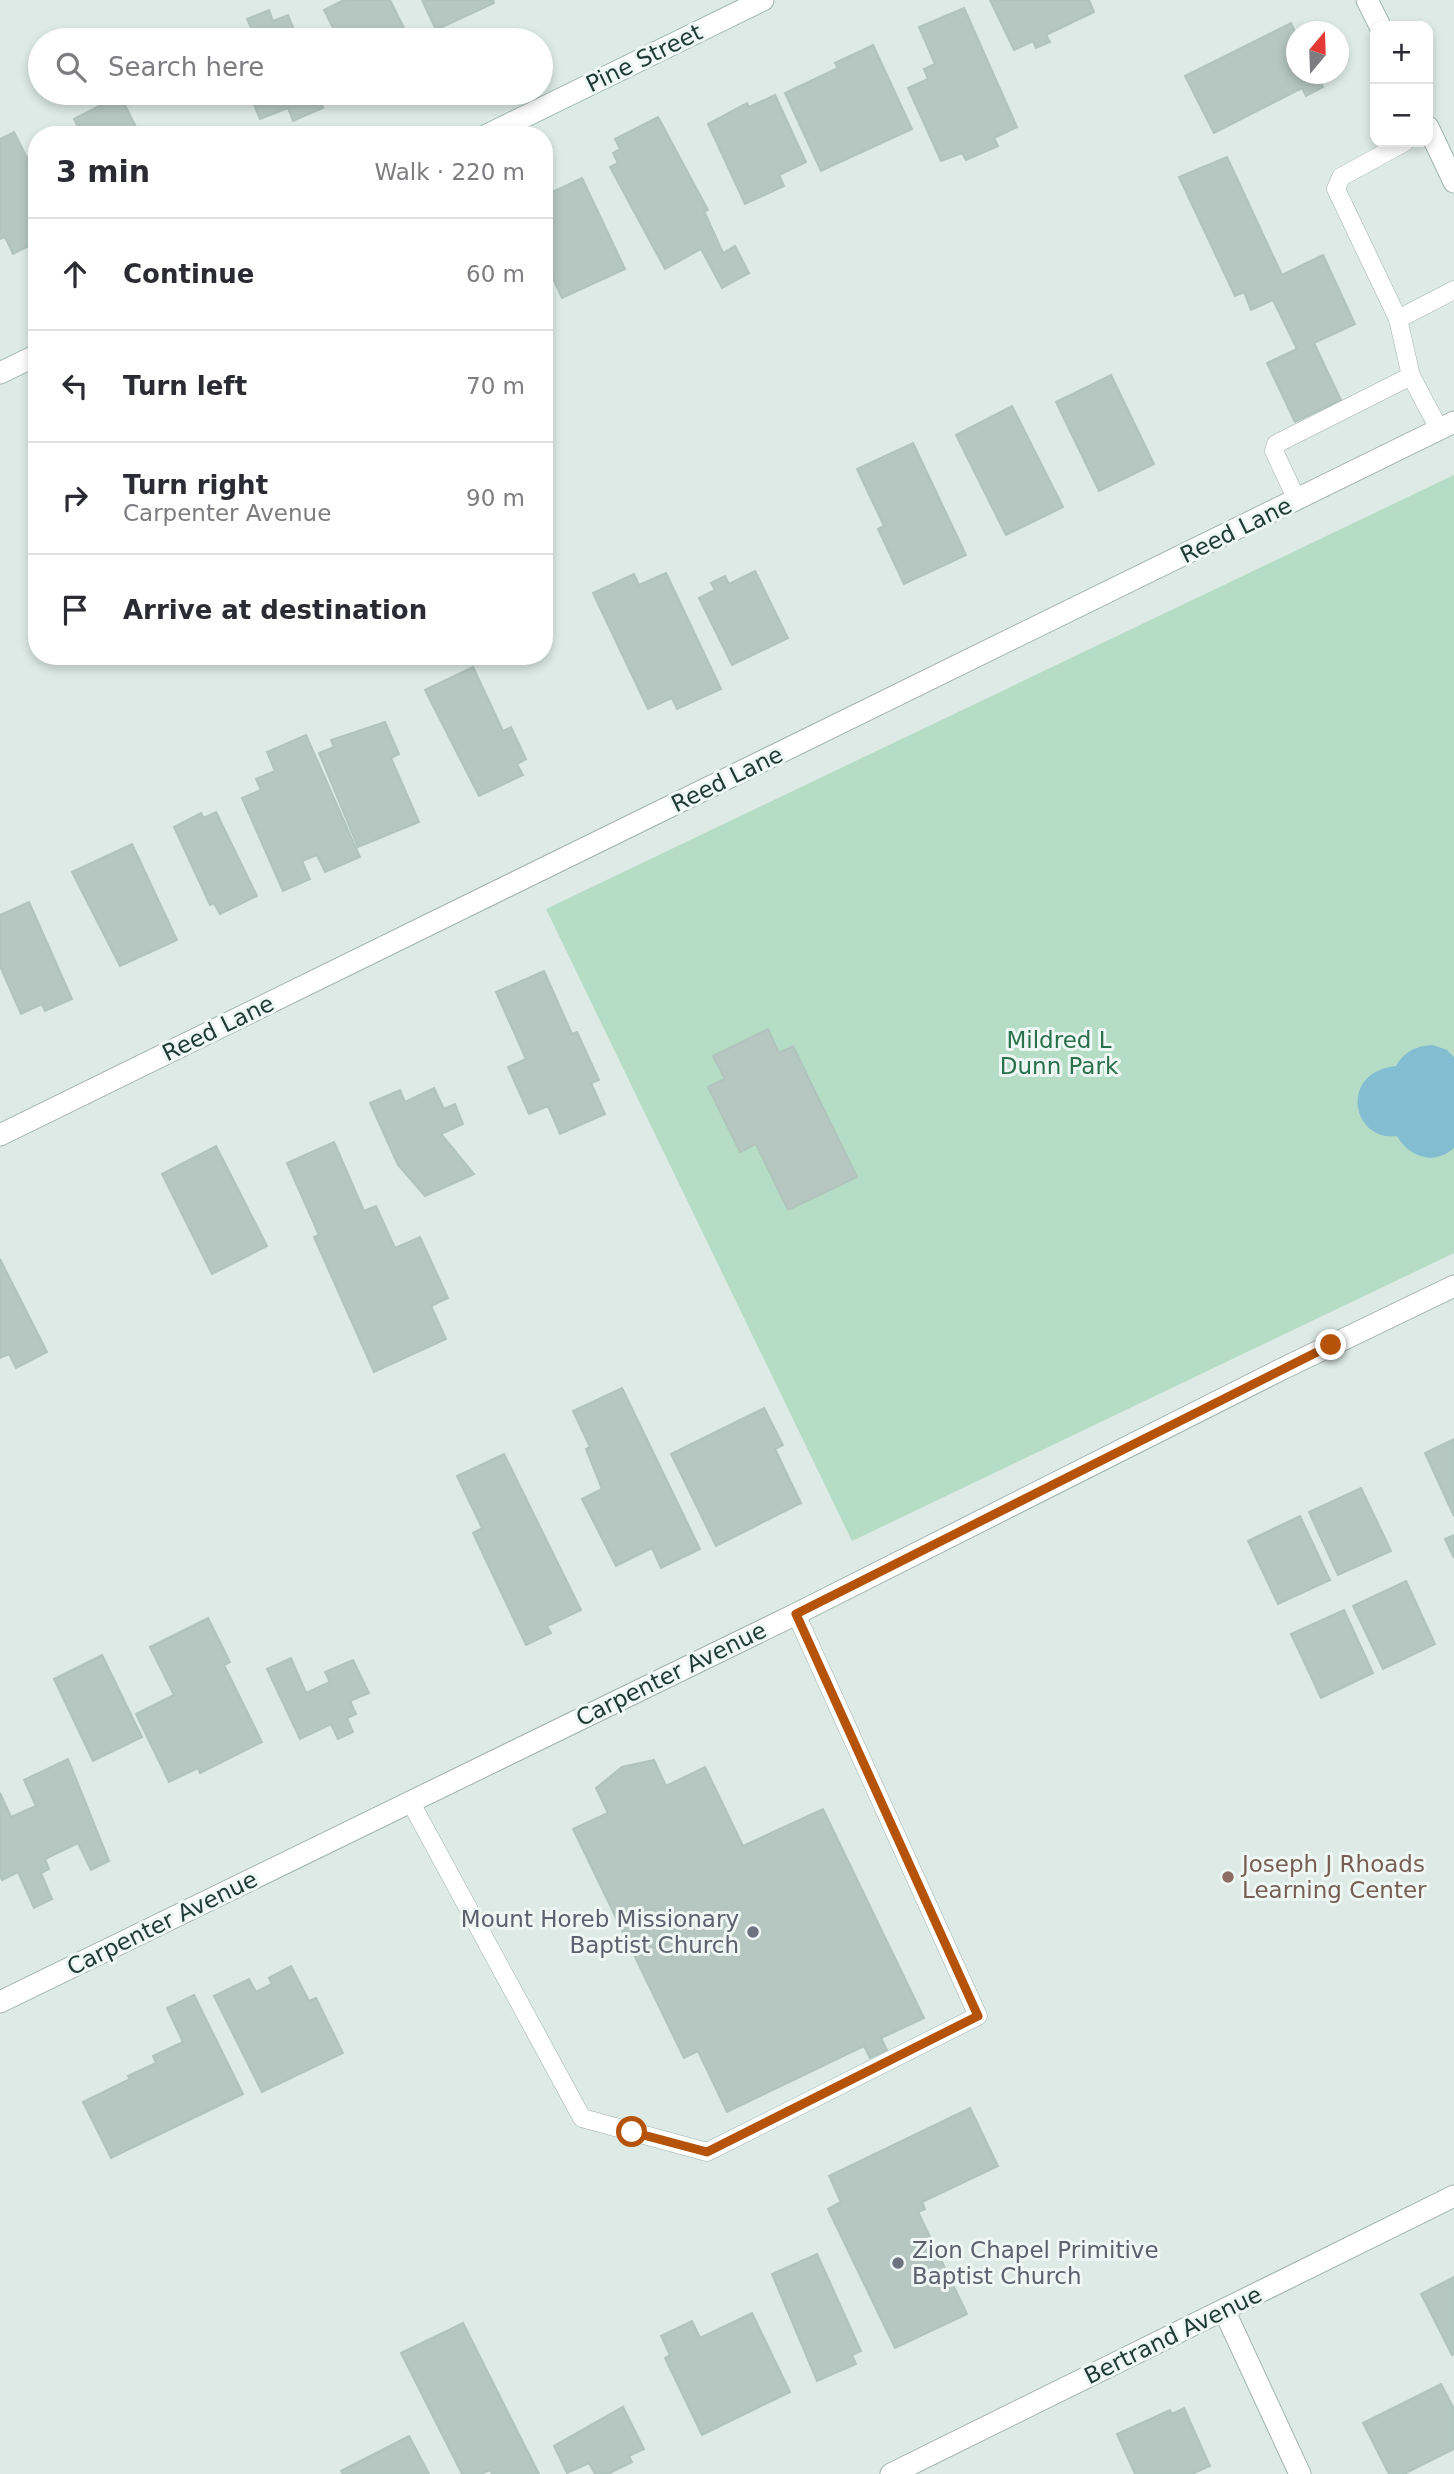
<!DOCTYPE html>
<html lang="en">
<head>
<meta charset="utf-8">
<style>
	:root { --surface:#fff; --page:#f7f7f7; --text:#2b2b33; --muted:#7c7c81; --line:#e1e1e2 }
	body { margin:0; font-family:"DejaVu Sans",sans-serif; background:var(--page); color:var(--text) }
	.controls { position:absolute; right:21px; top:21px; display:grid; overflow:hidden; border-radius:14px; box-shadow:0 4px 10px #0003 }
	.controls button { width:63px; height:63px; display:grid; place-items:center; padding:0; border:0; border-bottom:2px solid var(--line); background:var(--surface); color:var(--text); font:35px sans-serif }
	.compass { position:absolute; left:1286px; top:21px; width:63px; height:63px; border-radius:50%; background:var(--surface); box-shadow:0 4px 10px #0003; rotate:19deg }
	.stop { position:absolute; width:21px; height:21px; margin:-16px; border:5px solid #b45309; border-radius:50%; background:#fff }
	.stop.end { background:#b45309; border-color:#fff; box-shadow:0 2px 7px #0008 }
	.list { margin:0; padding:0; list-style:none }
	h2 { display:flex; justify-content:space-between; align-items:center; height:91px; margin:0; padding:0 28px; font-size:30px }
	h2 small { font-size:23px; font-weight:400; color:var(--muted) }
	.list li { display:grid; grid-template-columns:46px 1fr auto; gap:21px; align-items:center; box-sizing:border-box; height:112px; padding:0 28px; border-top:2px solid var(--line) }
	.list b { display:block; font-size:26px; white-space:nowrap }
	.list p { margin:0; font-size:23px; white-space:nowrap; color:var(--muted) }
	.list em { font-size:23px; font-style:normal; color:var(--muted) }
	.icon { flex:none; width:38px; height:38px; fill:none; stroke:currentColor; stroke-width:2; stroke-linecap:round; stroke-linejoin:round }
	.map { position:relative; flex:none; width:1454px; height:2474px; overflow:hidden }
	.search { position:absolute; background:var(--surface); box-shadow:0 4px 10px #0003; left:28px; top:28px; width:525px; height:77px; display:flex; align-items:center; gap:18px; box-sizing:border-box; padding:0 24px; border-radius:38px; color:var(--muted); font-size:26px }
	.panel { position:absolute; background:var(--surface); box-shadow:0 4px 10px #0003; left:28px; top:126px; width:525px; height:539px; border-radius:28px }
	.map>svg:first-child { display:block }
	.green { fill:#b5dcc4 }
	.water { fill:#82bdd2 }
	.building { fill:#b6c7c2; stroke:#b0c3bd; stroke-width:2 }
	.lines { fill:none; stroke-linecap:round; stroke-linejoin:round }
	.lane-casing { stroke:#a0b2ad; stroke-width:19 }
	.street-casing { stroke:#a0b2ad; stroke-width:23 }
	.secondary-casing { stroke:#9cb6af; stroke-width:23 }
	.lane { stroke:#fff; stroke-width:18 }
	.street { stroke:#fff; stroke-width:21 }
	.secondary { stroke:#fff; stroke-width:21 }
	.route { stroke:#b45309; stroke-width:9 }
	.education-dot { fill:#8d6e63; stroke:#eef7f3; stroke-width:2.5 }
	.worship-dot { fill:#6b7280; stroke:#eef7f3; stroke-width:2.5 }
	.labels { text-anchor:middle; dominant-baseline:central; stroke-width:6; stroke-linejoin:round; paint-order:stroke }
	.street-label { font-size:23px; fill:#1f3a35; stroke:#eef7f3 }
	.park-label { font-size:23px; fill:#28714c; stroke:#eef7f3 }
	.education-label { font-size:23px; fill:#785e54; stroke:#eef7f3; text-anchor:start }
	.worship-label { font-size:23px; fill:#5b616d; stroke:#eef7f3; text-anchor:end }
</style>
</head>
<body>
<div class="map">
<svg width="1454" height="2474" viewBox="0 0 1454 2474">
	<rect width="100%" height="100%" fill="#ddeae6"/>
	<path class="green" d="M1454,475V1253L852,1541L546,909Z"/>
	<path class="water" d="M1433,1045L1447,1050L1454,1057V1148C1434,1166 1409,1157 1397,1136C1352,1142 1338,1072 1396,1066C1405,1051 1416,1046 1433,1045Z"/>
	<g class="building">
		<path d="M344,0H390L410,40H339L324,10Z"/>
		<path d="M422,0H493L494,3L436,30Z"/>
		<path d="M990,0H1089L1094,12L1046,35L1050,42L1036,48L1033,41L1014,50Z"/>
		<path d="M964,8L1017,127L994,138L998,146L966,160L962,153L941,161L908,88L928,79L924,69L935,64L919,27Z"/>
		<path d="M269,10L273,21L288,15L298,40H238L237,38L253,32L247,19Z"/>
		<path d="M1291,23L1296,34V74H1316L1323,87L1306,96L1302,88L1214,133L1185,76Z"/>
		<path d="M873,45L912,129L821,171L785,93L838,68L835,63Z"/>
		<path d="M249,93H322L318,95L323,108L293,121L288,108L260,119Z"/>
		<path d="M120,95L140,135H78L81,133L74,119Z"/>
		<path d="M775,95L806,162L779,175L784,186L745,204L708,124L747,103L749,107Z"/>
		<path d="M658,117L708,210L704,211L723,253L735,246L749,273L722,288L701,249L665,269L610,167L618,163L613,153L620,149L615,139Z"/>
		<path d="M14,132L37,178V242L13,254L5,237L0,239V139Z"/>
		<path d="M1227,157L1282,275L1323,255L1355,324L1314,343L1341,400L1295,422L1267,363L1297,349L1273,300L1251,310L1244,292L1235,296L1179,177Z"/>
		<path d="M582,178L625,269L562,298L544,259V196Z"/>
		<path d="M1111,375L1154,464L1099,491L1056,402Z"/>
		<path d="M1012,406L1063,507L1006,535L956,435Z"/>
		<path d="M913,443L966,555L904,584L878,529L884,526L857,469Z"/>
		<path d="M755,571L788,638L732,665L699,598L715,590L711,583L725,576L729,584Z"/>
		<path d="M666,573L721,689L677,709L672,698L648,709L593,593L634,574L639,585Z"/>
		<path d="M473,667L503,731L511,727L526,759L517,764L523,775L479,796L425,690Z"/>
		<path d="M385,722L399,754L391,758L419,822L358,847L319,753L334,747L331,740Z"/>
		<path d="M306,735L360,857L325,872L317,855L302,861L310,879L283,891L242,798L261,790L256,779L275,771L267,752Z"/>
		<path d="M216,812L257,896L220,914L214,903L210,905L174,827L201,813L204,818Z"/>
		<path d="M132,844L177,940L120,966L72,872Z"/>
		<path d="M29,902L72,999L45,1011L42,1004L21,1014L0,966V915Z"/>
		<path d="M544,971L572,1034L577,1032L599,1080L591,1083L605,1114L560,1134L548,1106L529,1114L508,1067L526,1059L496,992Z"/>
		<path d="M768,1029L779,1053L793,1046L857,1177L788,1210L756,1144L740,1152L708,1087L725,1079L713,1056Z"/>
		<path d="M434,1088L444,1109L455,1104L463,1124L441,1134L474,1174L425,1196L398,1165L370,1103L400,1090L405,1102Z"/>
		<path d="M334,1142L364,1211L376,1206L395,1248L420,1237L448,1298L431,1306L446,1339L374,1372L314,1237L319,1235L287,1163Z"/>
		<path d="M216,1146L267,1246L212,1274L162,1174Z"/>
		<path d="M0,1259L47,1352L16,1368L9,1354L0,1358Z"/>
		<path d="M622,1388L700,1549L661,1568L652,1548L616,1566L582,1499L602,1489L586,1449L590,1447L573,1411Z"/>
		<path d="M764,1408L783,1445L775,1449L801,1503L716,1546L671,1454Z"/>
		<path d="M1454,1439V1516L1425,1453Z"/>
		<path d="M504,1454L581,1610L547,1626L551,1633L526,1645L473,1533L482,1528L457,1476Z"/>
		<path d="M1361,1488L1391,1551L1338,1575L1309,1512Z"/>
		<path d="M1300,1516L1330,1580L1278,1604L1248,1541Z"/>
		<path d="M1454,1535V1558L1445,1539Z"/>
		<path d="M1406,1581L1435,1644L1383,1669L1353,1606Z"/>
		<path d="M1344,1610L1373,1673L1321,1698L1291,1634Z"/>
		<path d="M208,1618L230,1662L224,1665L262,1742L200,1773L198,1768L169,1782L136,1714L174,1695L150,1647Z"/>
		<path d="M102,1655L142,1737L93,1761L54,1679Z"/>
		<path d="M291,1658L306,1693L330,1682L325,1672L353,1660L369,1693L350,1701L356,1714L347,1718L353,1732L338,1739L331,1724L300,1739L267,1669Z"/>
		<path d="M68,1759L109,1861L91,1870L78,1843L45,1859L49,1869L41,1873L52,1899L34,1908L18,1872L2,1880L0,1875V1793L11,1817L36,1806L24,1780Z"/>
		<path d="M654,1760L666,1786L705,1767L743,1846L823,1809L924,2018L881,2038L887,2050L870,2058L864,2046L727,2112L698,2051L684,2058L573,1829L608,1813L596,1788L622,1767Z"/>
		<path d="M291,1966L309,2001L316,1998L343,2053L262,2092L214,1996L249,1979L256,1992L272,1984L269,1978Z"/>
		<path d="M194,1995L243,2094L111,2158L83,2102L130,2079L128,2076L156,2063L153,2056L183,2042L167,2008Z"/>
		<path d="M970,2108L998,2166L922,2202L925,2209L918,2212L967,2314L895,2348L828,2209L841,2202L829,2176Z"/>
		<path d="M817,2254L861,2351L852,2355L856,2364L817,2381L772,2274Z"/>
		<path d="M1454,2277V2354L1452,2355L1421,2294Z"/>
		<path d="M752,2313L790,2392L702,2435L665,2358L670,2355L661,2336L692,2321L700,2338Z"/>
		<path d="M463,2323L539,2474H492L490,2470L481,2474H462L401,2353Z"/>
		<path d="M1441,2384L1454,2409V2449L1404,2474H1389L1363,2423Z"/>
		<path d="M623,2407L644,2449L629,2456L632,2462L608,2474H595L589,2463L567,2473L554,2446Z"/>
		<path d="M1184,2408L1210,2466L1192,2474H1135L1117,2434L1170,2410L1172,2414Z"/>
		<path d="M409,2436L429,2474H343L341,2471Z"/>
	</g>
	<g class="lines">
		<g class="lane-casing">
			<g id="lane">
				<path d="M1405,142L1341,177L1336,189L1398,319L1411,376"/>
				<path d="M1398,319L1454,290"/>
				<path d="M1297,500L1274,451L1276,444L1411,376L1439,429"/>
				<path d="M410,1801L582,2118L707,2152L978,2016L796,1614"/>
			</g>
		</g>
		<g class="street-casing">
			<g id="street">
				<path d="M0,1135L1454,422"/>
				<path d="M0,2002L796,1614L1282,1369L1454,1286"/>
				<path d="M1224,2310L1300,2474"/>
				<path d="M891,2474L1454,2196"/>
			</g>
		</g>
		<g class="secondary-casing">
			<g id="secondary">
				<path d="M1367,0L1380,26"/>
				<path d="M1428,127L1454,182"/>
				<path d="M487,135L763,0"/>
				<path d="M0,373L37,355"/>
			</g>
		</g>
		<use href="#lane" class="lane"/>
		<use href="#street" class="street"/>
		<use href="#secondary" class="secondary"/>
	</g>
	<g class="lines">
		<path class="route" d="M632,2132L707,2152L978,2016L796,1614L1331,1345"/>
	</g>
	<circle class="education-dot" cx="1228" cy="1877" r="7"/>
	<g class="worship-dot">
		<circle cx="753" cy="1932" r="7"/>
		<circle cx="898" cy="2263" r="7"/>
	</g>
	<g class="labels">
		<g class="street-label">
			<text transform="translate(644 58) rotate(-26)">Pine Street</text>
			<text transform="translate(1236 530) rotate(-26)">Reed Lane</text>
			<text transform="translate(727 779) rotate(-26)">Reed Lane</text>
			<text transform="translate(218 1028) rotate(-26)">Reed Lane</text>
			<text transform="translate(671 1674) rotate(-26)">Carpenter Avenue</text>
			<text transform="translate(162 1923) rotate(-26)">Carpenter Avenue</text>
			<text transform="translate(1173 2335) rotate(-26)">Bertrand Avenue</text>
		</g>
		<g class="park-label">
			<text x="1059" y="1040">Mildred L<tspan x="1059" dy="26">Dunn Park</tspan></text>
		</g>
		<g class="education-label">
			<text x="1242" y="1864">Joseph J Rhoads<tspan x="1242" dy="26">Learning Center</tspan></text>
		</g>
		<g class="worship-label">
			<text x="739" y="1919">Mount Horeb Missionary<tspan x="739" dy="26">Baptist Church</tspan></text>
			<text x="912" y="2250" text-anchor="start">Zion Chapel Primitive<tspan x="912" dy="26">Baptist Church</tspan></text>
		</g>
	</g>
</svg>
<div class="controls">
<button>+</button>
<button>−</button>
</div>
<svg class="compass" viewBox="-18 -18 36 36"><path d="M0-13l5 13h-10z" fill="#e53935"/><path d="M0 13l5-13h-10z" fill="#7c7c81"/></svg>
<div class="stop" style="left:632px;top:2132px"></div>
<div class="stop end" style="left:1331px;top:1345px"></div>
<div class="search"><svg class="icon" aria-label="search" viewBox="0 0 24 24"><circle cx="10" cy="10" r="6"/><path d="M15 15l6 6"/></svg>Search here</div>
<section class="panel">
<h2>3 min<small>Walk · 220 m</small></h2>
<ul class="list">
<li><svg class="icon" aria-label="ahead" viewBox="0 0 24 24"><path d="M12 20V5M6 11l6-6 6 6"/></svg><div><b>Continue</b></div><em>60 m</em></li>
<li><svg class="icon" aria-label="left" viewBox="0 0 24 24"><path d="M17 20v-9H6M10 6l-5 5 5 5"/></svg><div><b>Turn left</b></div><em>70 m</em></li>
<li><svg class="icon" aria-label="right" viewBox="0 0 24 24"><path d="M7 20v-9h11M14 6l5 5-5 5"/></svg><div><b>Turn right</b><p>Carpenter Avenue</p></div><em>90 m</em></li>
<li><svg class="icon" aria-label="arrive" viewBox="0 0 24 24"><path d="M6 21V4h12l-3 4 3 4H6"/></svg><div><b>Arrive at destination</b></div></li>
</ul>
</section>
</div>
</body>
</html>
